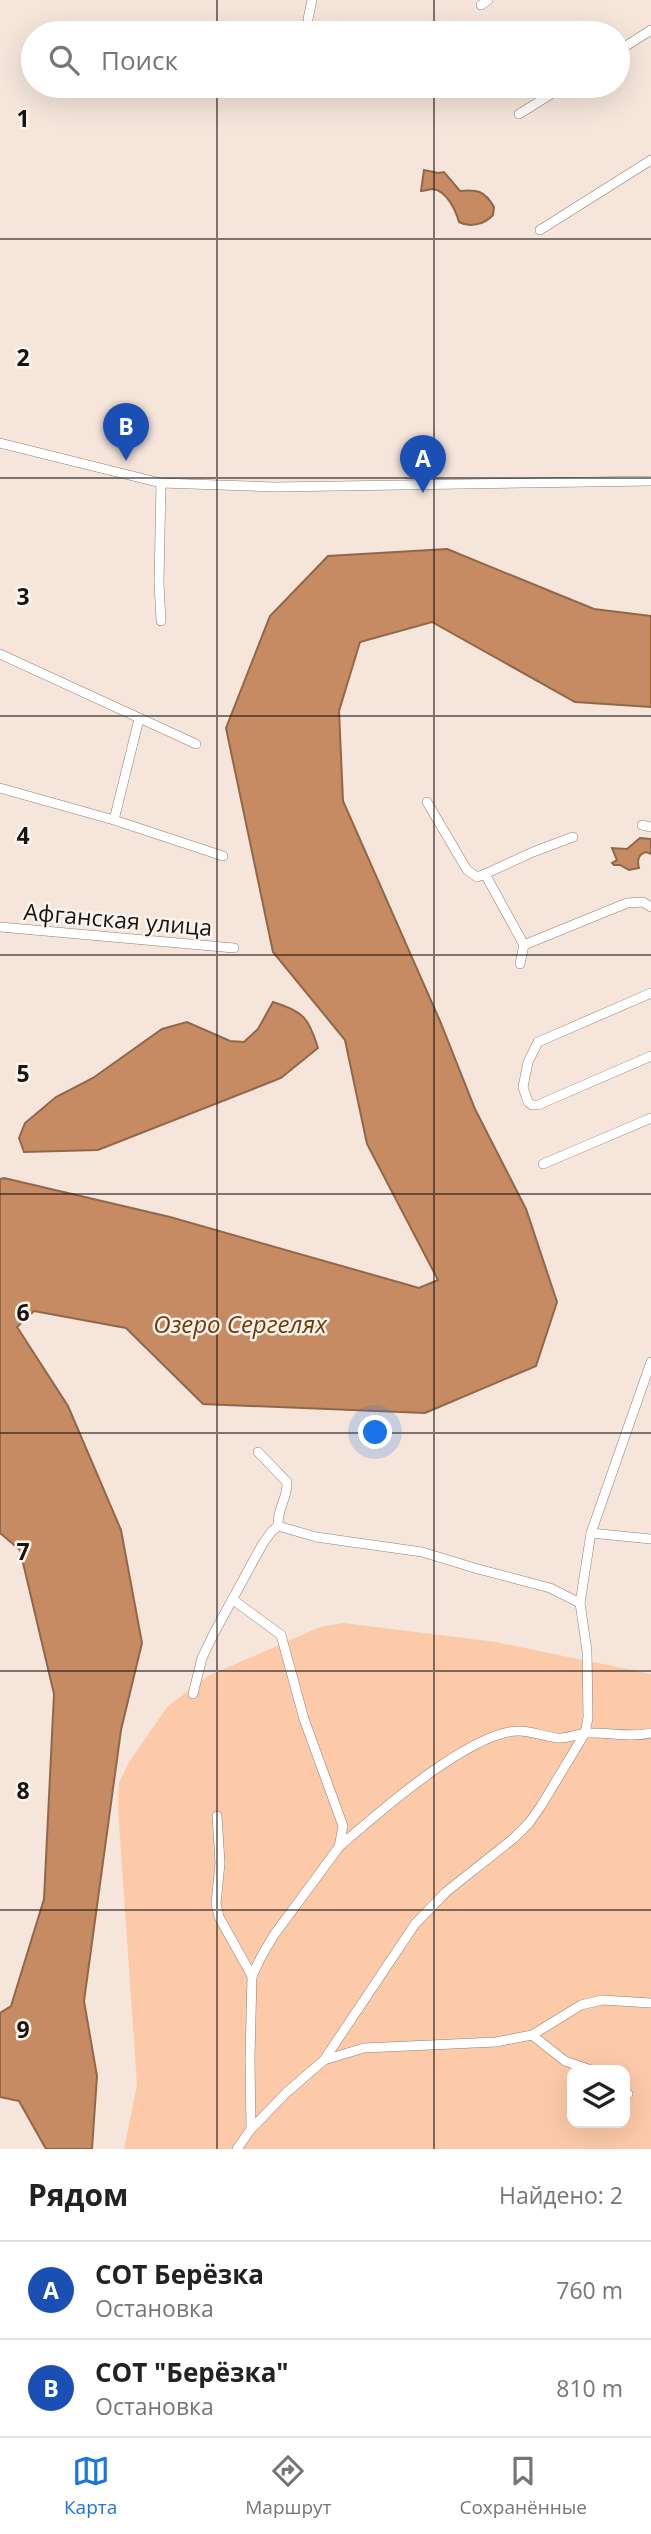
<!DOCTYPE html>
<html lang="ru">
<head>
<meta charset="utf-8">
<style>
	:root { --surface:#fff; --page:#f2f2f2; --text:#222; --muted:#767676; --line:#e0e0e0; --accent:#1a73e8 }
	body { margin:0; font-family:"Open Sans",sans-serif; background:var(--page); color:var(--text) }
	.controls { position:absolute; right:21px; bottom:21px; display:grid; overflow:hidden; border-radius:14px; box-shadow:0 7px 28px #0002 }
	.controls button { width:63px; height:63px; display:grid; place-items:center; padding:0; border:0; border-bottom:2px solid var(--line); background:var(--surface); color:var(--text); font:35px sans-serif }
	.you { position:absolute; left:376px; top:1433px; width:24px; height:24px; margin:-18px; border:5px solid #fff; border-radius:50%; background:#1a73e8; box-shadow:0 0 0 10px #1a73e833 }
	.badge { display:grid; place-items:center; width:46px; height:46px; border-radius:50%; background:var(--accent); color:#fff; font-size:23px; font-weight:700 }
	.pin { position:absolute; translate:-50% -58px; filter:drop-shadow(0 2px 4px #0008) }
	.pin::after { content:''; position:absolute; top:37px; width:24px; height:21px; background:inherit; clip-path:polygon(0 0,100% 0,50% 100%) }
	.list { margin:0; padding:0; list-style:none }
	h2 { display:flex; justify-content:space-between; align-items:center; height:91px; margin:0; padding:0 28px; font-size:30px }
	h2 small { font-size:23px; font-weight:400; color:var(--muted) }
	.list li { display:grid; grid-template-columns:46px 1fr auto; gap:21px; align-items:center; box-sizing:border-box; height:98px; padding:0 28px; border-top:2px solid var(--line) }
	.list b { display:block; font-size:26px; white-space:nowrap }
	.list p { margin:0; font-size:23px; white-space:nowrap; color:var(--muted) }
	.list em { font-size:23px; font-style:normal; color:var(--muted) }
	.icon { flex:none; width:38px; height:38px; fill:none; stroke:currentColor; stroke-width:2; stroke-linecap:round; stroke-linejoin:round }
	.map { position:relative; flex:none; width:651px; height:2149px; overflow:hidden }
	.search { position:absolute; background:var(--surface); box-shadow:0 7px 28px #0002; left:21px; right:21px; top:21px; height:77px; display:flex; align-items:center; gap:18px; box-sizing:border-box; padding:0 24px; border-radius:38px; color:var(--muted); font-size:26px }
	.sheet { height:287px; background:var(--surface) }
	nav { display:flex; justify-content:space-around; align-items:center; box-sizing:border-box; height:98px; border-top:2px solid var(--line); background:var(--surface); font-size:19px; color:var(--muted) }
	nav a { display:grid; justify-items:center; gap:4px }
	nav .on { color:var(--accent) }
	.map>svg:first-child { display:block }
	.green { fill:#fdcaa9; fill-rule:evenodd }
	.water { fill:#c68b62; stroke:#926749; stroke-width:2 }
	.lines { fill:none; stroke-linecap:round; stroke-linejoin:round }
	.street-casing { stroke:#8d7f76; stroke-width:10 }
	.street { stroke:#fff; stroke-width:9 }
	.grid { fill:none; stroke:#191410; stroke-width:2; stroke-opacity:0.55 }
	.labels { text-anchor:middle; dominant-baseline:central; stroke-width:5; stroke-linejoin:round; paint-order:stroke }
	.street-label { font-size:23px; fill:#191410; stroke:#fdf4ed }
	.water-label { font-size:24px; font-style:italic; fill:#703804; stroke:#fdf4ed }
	.grid-label { font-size:23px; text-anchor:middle; font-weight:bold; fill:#191410; stroke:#fdf4ed; stroke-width:5; stroke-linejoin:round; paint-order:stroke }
</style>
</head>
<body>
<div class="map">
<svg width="651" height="2149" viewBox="0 0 651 2149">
	<rect width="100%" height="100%" fill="#f5e5db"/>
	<path class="green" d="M343,1623L496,1642L651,1674V2149H124L137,2085L118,1809L119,1783L129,1762L168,1706L208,1676L320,1627ZM572,2070H625V2123H572Z"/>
	<g class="water">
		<path d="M424,170L438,173L444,172L460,191C477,189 485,191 494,207L493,215C485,224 470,228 459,222C456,211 447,191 433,189C429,189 425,191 421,191Z"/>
		<path d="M447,549L594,609L651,616V707L575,702L432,622L360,642L339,711L343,801L440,1021L475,1109L526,1209L557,1302L536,1366L425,1413L203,1404L126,1328L34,1311L17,1327L68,1406L121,1530L142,1643L121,1730L84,2001L97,2076L92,2149H46L19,2101L0,2097V2013L11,2006L44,1899L54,1694L20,1550L0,1533V1179L4,1178L170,1217L419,1288L438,1280L367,1144L345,1040L273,952L226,728L270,616L328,556Z"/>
		<path d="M640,838L651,839V854L646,852C638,854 637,861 639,868L629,870L620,865H614L612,863L617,860L612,848L627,849Z"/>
		<path d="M273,1002C303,1011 309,1018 318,1048L281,1078L98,1150L24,1152L19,1138L25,1123L56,1097L93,1078L162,1029L187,1022L230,1041L244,1042L258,1029Z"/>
	</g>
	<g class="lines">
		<g class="street-casing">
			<g id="street">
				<path d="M481,5L488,0"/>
				<path d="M308,19L312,0"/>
				<path d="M618,51L651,30"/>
				<path d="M519,114L564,86"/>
				<path d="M540,230L651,160"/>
				<path d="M0,443L161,483L275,487L651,481"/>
				<path d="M161,621L159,583L161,483"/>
				<path d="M0,654L196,744"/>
				<path d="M0,788L114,820L223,856"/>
				<path d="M427,802L467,870L477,877L485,874"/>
				<path d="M114,820L139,719"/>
				<path d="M642,825L651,827"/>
				<path d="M0,927L234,948"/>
				<path d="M524,945L485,874L533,852L573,837"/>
				<path d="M520,964L524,945L627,903L643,902L651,907"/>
				<path d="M651,993L538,1042L528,1062L523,1087L528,1102L532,1105H538L651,1056"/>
				<path d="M543,1164L651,1118"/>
				<path d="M258,1452L287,1482C288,1498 277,1508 278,1526"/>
				<path d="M591,1533L651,1539"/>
				<path d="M193,1694L202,1658L213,1635L262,1545L271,1532L278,1526L316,1537L422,1552L478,1569L550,1588L580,1603"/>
				<path d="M217,1816L220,1863L216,1904L219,1917L252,1976L261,1957L274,1935L339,1847L343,1826L304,1719L281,1635L232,1599"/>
				<path d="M341,1845C377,1814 472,1730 519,1731C531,1731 544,1736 556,1738C567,1739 576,1734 587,1733C609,1732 630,1738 651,1733"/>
				<path d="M532,2035L565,2061L591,2070"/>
				<path d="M324,2060L364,2048L496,2042L532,2035L581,2005L602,2000L651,2003"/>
				<path d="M625,2092L628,2094"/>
				<path d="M251,2129L250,2058L252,1976"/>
				<path d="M237,2149L251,2129L286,2093L324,2060L415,1924L446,1892L514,1838L529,1823L541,1806L585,1733L588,1718L587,1651L580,1603L591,1533L651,1362"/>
			</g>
		</g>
		<use href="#street" class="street"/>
	</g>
	<path class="grid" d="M217,0V33M434,0V33M217,86V2149M434,86V2149M0,239H651M0,478H651M0,716H651M0,955H651M0,1194H651M0,1433H651M0,1671H651M0,1910H651"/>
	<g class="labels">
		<g class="street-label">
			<text transform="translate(118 919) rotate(5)">Афганская улица</text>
		</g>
		<g class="water-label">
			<text x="240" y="1323">Озеро Сергелях</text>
		</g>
	</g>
	<g class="grid-label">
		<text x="23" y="127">1</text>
		<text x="23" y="366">2</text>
		<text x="23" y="605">3</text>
		<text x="23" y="844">4</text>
		<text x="23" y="1082">5</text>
		<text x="23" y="1321">6</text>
		<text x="23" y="1560">7</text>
		<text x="23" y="1799">8</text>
		<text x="23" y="2038">9</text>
	</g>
</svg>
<div class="controls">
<button><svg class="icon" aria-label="layers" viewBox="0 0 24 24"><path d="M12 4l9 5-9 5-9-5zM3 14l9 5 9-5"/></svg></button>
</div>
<div class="you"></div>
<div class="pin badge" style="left:423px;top:493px;background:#1a4fb4">A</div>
<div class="pin badge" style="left:126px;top:461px;background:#1a4fb4">B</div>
<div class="search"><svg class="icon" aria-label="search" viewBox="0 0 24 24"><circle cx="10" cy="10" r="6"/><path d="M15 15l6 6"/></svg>Поиск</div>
</div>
<section class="sheet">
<h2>Рядом<small>Найдено: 2</small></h2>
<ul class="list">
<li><span class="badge" style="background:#1a4fb4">A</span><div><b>СОТ Берёзка</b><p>Остановка</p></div><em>760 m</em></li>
<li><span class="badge" style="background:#1a4fb4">B</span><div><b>СОТ &quot;Берёзка&quot;</b><p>Остановка</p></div><em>810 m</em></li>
</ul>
</section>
<nav>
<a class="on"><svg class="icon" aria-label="map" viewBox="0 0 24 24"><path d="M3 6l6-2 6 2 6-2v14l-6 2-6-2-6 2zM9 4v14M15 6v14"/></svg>Карта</a>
<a><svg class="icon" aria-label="directions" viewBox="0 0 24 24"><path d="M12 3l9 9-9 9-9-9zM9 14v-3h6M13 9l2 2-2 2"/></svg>Маршрут</a>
<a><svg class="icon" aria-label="saved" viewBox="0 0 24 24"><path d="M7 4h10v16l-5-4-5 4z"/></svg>Сохранённые</a>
</nav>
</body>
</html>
